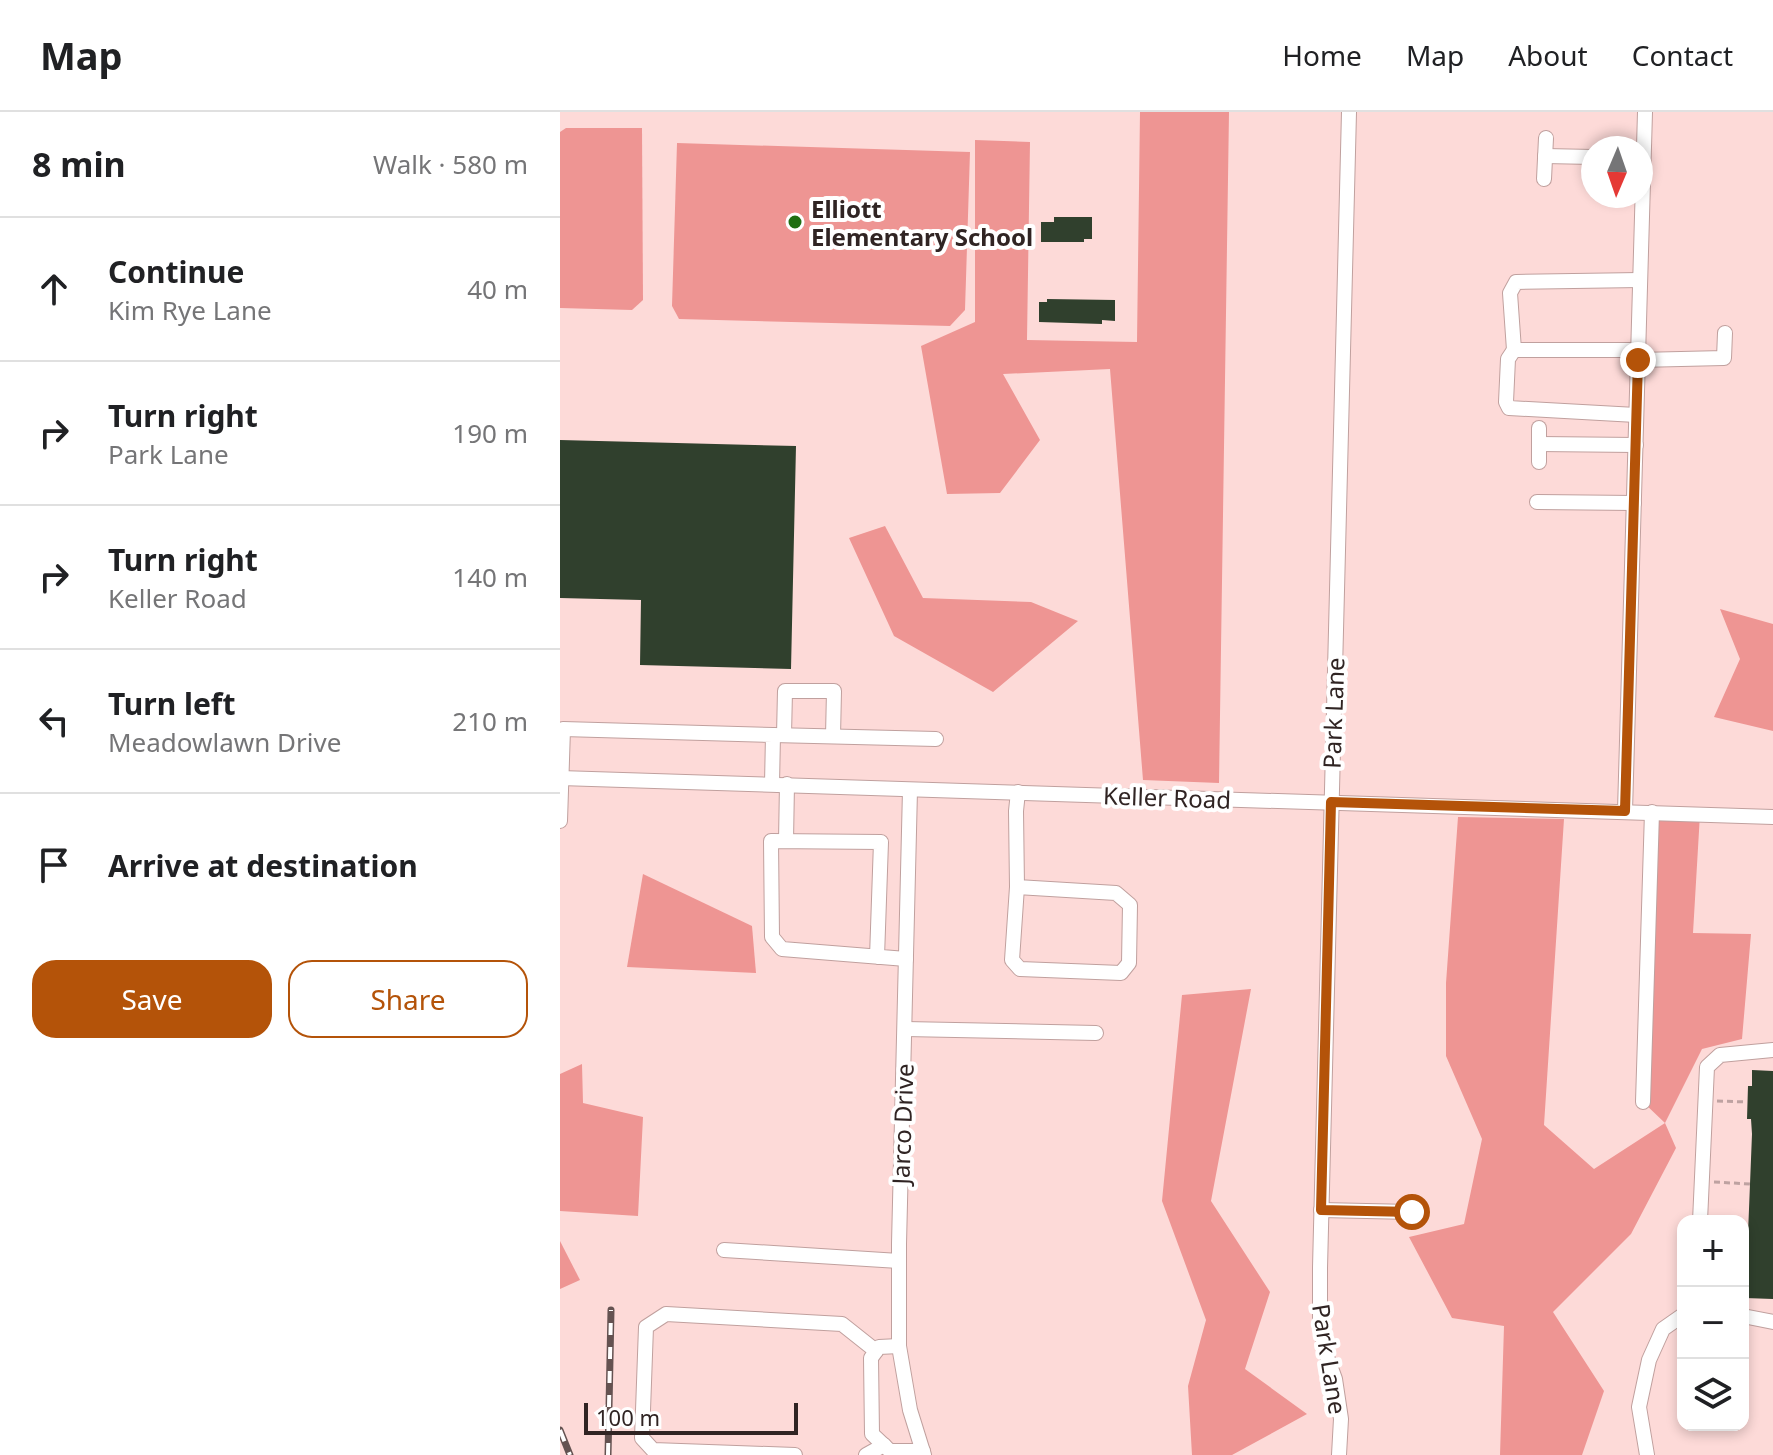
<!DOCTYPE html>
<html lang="en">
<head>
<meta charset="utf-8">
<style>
	:root { --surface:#fff; --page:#f6f6f6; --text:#202124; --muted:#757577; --line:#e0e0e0; --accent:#b45309 }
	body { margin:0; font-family:"Noto Sans",sans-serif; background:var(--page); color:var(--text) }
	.controls { position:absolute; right:24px; bottom:24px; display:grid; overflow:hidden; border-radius:16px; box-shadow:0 4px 12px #0003 }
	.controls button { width:72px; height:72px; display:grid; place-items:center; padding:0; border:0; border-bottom:2px solid var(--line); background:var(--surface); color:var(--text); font:40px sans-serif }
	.compass { position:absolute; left:1021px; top:24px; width:72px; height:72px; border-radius:50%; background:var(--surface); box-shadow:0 4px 12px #0003; rotate:182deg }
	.scale { position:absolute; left:24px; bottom:20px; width:214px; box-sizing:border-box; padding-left:8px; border:4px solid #302423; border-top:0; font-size:22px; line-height:28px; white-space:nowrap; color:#302423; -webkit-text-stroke:6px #fff; paint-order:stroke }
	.stop { position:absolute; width:24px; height:24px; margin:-18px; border:6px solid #b45309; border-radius:50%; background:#fff }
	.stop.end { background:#b45309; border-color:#fff; box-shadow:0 2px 8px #0008 }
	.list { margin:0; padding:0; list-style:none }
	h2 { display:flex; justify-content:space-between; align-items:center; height:104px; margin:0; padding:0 32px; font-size:34px }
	h2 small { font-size:26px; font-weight:400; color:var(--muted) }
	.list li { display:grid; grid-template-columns:52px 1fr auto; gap:24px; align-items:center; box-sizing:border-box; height:144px; padding:0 32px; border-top:2px solid var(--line) }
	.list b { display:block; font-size:30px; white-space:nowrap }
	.list p { margin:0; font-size:26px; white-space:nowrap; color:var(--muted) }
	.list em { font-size:26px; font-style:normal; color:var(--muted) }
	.actions { display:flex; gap:16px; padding:24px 32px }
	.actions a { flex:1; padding:18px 0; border:2px solid var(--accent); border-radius:24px; text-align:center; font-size:28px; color:var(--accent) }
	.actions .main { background:var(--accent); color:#fff }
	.icon { flex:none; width:44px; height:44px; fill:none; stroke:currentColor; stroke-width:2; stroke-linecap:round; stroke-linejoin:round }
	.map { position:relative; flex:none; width:1213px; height:1343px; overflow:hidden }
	header { display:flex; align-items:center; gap:48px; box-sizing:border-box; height:112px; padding:0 40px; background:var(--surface); border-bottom:2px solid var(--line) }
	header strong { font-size:38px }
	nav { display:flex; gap:44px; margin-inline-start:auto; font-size:28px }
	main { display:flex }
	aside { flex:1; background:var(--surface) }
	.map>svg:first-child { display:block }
	.green { fill:#ee9593 }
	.building { fill:#30402d }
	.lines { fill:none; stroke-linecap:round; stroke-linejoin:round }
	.minor-casing { stroke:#c0a09e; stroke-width:16 }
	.path { stroke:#bea2a1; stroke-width:3; stroke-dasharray:6 4; stroke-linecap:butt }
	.minor { stroke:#fff; stroke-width:14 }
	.rail-casing { stroke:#645251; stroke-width:7 }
	.rail { stroke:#fff; stroke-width:4; stroke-dasharray:12; stroke-linecap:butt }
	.route { stroke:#b45309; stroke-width:10 }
	.poi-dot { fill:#1f6e12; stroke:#fff; stroke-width:3 }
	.labels { text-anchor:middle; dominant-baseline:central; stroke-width:8; stroke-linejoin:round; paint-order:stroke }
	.poi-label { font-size:24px; font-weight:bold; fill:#302423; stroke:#fff; text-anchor:start }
	.street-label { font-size:24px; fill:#302423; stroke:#fff }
</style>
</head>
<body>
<header>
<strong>Map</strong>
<nav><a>Home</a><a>Map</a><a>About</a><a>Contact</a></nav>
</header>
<main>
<aside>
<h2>8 min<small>Walk · 580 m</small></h2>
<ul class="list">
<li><svg class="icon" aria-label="ahead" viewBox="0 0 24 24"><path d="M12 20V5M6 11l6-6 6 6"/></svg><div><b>Continue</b><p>Kim Rye Lane</p></div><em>40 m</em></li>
<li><svg class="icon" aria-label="right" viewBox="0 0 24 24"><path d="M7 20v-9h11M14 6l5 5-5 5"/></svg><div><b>Turn right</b><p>Park Lane</p></div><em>190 m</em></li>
<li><svg class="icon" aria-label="right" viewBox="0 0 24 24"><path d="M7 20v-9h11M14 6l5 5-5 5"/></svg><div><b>Turn right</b><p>Keller Road</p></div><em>140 m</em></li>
<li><svg class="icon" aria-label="left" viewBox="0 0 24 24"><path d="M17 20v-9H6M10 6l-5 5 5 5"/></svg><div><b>Turn left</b><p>Meadowlawn Drive</p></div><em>210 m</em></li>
<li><svg class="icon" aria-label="arrive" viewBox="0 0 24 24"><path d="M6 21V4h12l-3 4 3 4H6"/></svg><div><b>Arrive at destination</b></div></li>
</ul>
<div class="actions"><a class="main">Save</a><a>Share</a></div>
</aside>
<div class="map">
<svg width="1213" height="1343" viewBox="0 0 1213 1343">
	<rect width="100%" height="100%" fill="#fddad8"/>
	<g class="green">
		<path d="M580,0H669L659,671L583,668L550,257L443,262L480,328L440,381L387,382L361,234L415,210V28L470,30L467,228L577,230Z"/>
		<path d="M6,16H82L83,188L72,198L0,196V20Z"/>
		<path d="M117,31L410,40L405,198L390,214L119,207L112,194Z"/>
		<path d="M325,414L363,486L471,490L518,509L433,580L334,524L289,426Z"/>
		<path d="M1160,497L1213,512V619L1154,605L1180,547Z"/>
		<path d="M1092,700L1140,702L1133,821L1191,822L1182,927L1142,937L1105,1011L1116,1036L1071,1122L993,1200L1044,1279L1022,1343H940L944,1214L892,1206L849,1125L904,1112L922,1027L886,944V871L898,705L1004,707L984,1013L1034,1057L1105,1011L1083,990Z"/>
		<path d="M83,762L192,814L196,861L67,855Z"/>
		<path d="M691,877L651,1089L710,1180L685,1257L747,1302L672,1343H632L628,1274L646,1208L602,1089L622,883Z"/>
		<path d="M22,952L23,991L83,1005L78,1104L0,1099V962Z"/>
		<path d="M0,1129L20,1168L0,1177Z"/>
	</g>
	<g class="building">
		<path d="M494,105H532V127H524V130H481V110H494Z"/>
		<path d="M487,187L555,188V209L542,208V212L479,210V190H487Z"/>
		<path d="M0,328L236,334L231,557L80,553L81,488L0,486Z"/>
		<path d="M1192,958L1213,959V1187L1185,1186L1186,1171H1183V1138H1187L1188,1122L1192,1022L1191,1007H1187L1188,974H1192Z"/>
	</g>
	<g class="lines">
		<g class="minor-casing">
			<g id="minor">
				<path d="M985,44L1033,45"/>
				<path d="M984,67L986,26"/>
				<path d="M954,238L950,181L956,170L1080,168"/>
				<path d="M1078,248L1164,246L1165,221"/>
				<path d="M1076,303L949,296L946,290L948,247L954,238H1078"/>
				<path d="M979,332L1076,333"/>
				<path d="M979,350V316"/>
				<path d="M977,390L1074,391"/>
				<path d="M213,623L376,627"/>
				<path d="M224,623L225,579H274L273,624"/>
				<path d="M0,666L1213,705"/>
				<path d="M350,678L339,1132V1234L350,1298L364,1343"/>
				<path d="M1065,699L1085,0"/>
				<path d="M0,709L3,617L213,623L212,672"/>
				<path d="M226,729L227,672"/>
				<path d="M457,775L452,848L460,857L561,861L569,851L570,793L556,781L457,775L456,699L458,680"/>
				<path d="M317,845L321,730L211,729L212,825L222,837L346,847"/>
				<path d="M345,917L536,921"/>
				<path d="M1083,990L1092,700"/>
				<path d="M761,1098L852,1100"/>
				<path d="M1140,1109L1147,955L1160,943L1213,938"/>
				<path d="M164,1138L339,1149"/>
				<path d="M1183,1204L1213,1210"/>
				<path d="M339,1234L319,1235L311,1246L312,1322L330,1339H363"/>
				<path d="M235,1343L93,1338L82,1326L86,1215L106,1202L282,1212L316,1239"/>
				<path d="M306,1343L324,1333"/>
				<path d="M779,1343L781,1307L775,1267L766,1242L760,1213V1156L789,0"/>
				<path d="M1087,1343L1079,1295L1089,1248L1103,1217L1123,1203"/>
			</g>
		</g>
		<g class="path">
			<path d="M1157,989L1187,990"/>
			<path d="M1154,1070L1190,1072"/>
		</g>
		<use href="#minor" class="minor"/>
		<g class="rail-casing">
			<g id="rail">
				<path d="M0,1318L10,1343"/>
				<path d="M48,1343L51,1198"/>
			</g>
		</g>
		<use href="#rail" class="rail"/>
	</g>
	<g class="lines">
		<path class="route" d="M852,1100L761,1098L771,690L1065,699L1078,248"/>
	</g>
	<circle class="poi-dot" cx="235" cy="110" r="8"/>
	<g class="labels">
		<g class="poi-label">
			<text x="251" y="96">Elliott<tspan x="251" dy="28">Elementary School</tspan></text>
		</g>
		<g class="street-label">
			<text transform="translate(773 601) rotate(-88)">Park Lane</text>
			<text transform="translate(607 685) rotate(2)">Keller Road</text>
			<text transform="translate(342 1012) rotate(-88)">Jarco Drive</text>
			<text transform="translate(770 1247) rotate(81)">Park Lane</text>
		</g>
	</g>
</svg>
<div class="controls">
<button>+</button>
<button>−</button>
<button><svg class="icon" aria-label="layers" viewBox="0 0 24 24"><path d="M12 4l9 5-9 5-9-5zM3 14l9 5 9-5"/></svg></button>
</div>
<svg class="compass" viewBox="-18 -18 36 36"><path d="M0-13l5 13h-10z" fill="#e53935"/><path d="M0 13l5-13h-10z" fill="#757577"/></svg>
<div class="scale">100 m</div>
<div class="stop" style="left:852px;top:1100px"></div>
<div class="stop end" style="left:1078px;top:248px"></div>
</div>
</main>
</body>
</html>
